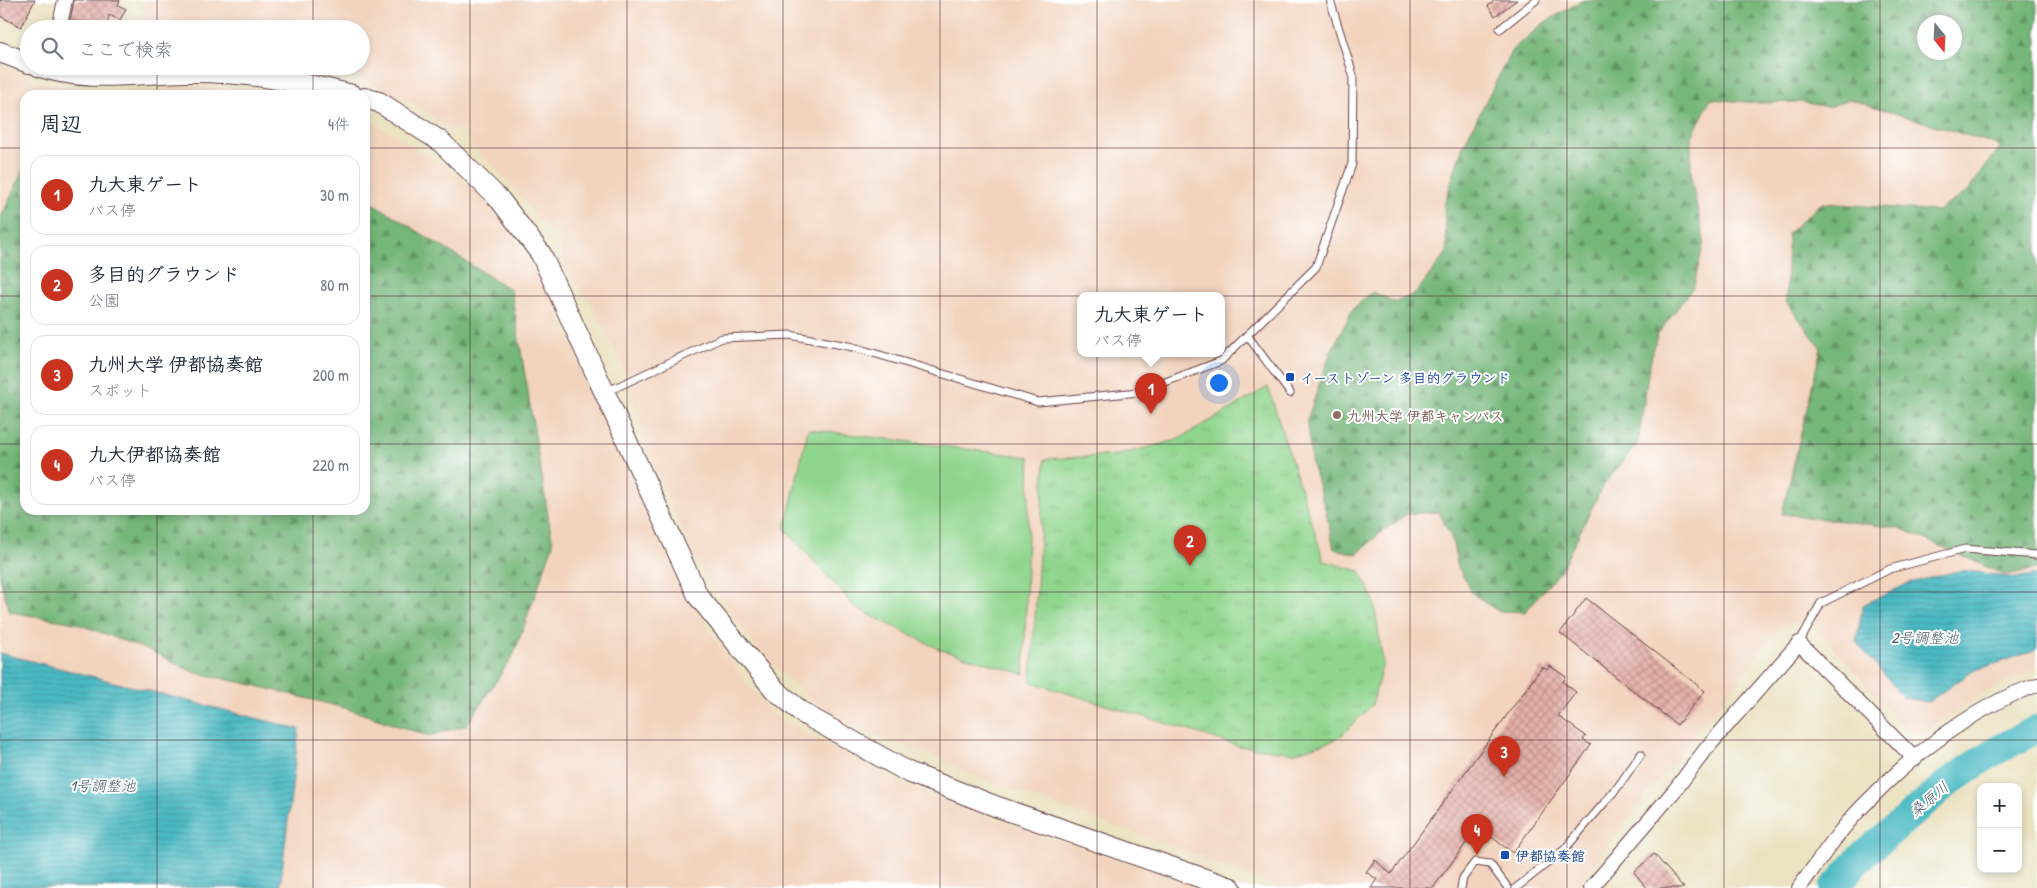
<!DOCTYPE html>
<html lang="ja">
<head>
<meta charset="utf-8">
<style>
	:root { --surface:#fff; --page:#f6f6f7; --text:#1f2937; --muted:#747a83; --line:#e0e1e3; --accent:#c8321e }
	body { margin:0; font-family:"Patrick Hand","Klee One",sans-serif; background:var(--page); color:var(--text) }
	.controls { position:absolute; right:15px; bottom:15px; display:grid; overflow:hidden; border-radius:10px; box-shadow:0 2px 8px #0003 }
	.controls button { width:45px; height:45px; display:grid; place-items:center; padding:0; border:0; border-bottom:1px solid var(--line); background:var(--surface); color:var(--text); font:25px sans-serif }
	.compass { position:absolute; left:1917px; top:15px; width:45px; height:45px; border-radius:50%; background:var(--surface); box-shadow:0 2px 8px #0003; rotate:162deg }
	.you { position:absolute; left:1218px; top:382px; width:18px; height:18px; margin:-12px; border:4px solid #fff; border-radius:50%; background:#1a73e8; box-shadow:0 0 0 8px #1a73e833 }
	.badge { display:grid; place-items:center; width:32px; height:32px; border-radius:50%; background:var(--accent); color:#fff; font-size:16px; font-weight:700 }
	.pin { position:absolute; translate:-50% -41px; filter:drop-shadow(0 1px 2px #0008) }
	.pin::after { content:''; position:absolute; top:26px; width:18px; height:15px; background:inherit; clip-path:polygon(0 0,100% 0,50% 100%) }
	.popup { position:absolute; left:1077px; top:292px; width:148px; height:65px; box-sizing:border-box; display:grid; place-content:center; border-radius:10px; background:var(--surface); filter:drop-shadow(0 1px 4px #0005); font-size:16px; white-space:nowrap; color:var(--muted) }
	.popup b { font-size:19px; color:var(--text) }
	.popup::after { content:''; position:absolute; left:50%; top:100%; margin-left:-10px; border:10px solid transparent; border-top-color:var(--surface) }
	.list { margin:0; padding:0; list-style:none }
	h2 { display:flex; justify-content:space-between; align-items:center; height:65px; margin:0; padding:0 20px; font-size:21px }
	h2 small { font-size:16px; font-weight:400; color:var(--muted) }
	.list li { display:grid; grid-template-columns:32px 1fr auto; gap:15px; align-items:center; box-sizing:border-box; height:80px; margin:0 10px 10px; padding:0 10px; border:1px solid var(--line); border-radius:15px }
	.list b { display:block; font-size:19px; white-space:nowrap }
	.list p { margin:0; font-size:16px; white-space:nowrap; color:var(--muted) }
	.list em { font-size:16px; font-style:normal; color:var(--muted) }
	.icon { flex:none; width:28px; height:28px; fill:none; stroke:currentColor; stroke-width:2; stroke-linecap:round; stroke-linejoin:round }
	.map { position:relative; flex:none; width:2037px; height:888px; overflow:hidden }
	.search { position:absolute; background:var(--surface); box-shadow:0 2px 8px #0003; left:20px; top:20px; width:350px; height:55px; display:flex; align-items:center; gap:12px; box-sizing:border-box; padding:0 18px; border-radius:28px; color:var(--muted); font-size:19px }
	.panel { position:absolute; background:var(--surface); box-shadow:0 2px 8px #0003; left:20px; top:90px; width:350px; height:425px; border-radius:15px }
	.map>svg:first-child { display:block }
	.built { fill:#f2d4be; fill-rule:evenodd }
	.grass { fill:url(#grass-tufts); stroke:#6d7a5c }
	.forest { fill:url(#forest-firs); stroke:#5f6a52; fill-rule:evenodd }
	.garden { fill:#90d58e; stroke:#6d7a5c }
	.water { fill:url(#water-rules); stroke:#4b6c77 }
	.lines { fill:none; stroke-linecap:round; stroke-linejoin:round }
	.river { stroke:#4cbac3; stroke-width:29 }
	.building { fill:url(#building-cross-hatch) }
	.lane-casing { stroke:#623c42; stroke-width:9 }
	.street-casing { stroke:#623c42; stroke-width:16 }
	.secondary-casing { stroke:#623c42; stroke-width:22 }
	.lane { stroke:#fff; stroke-width:7 }
	.street { stroke:#fff; stroke-width:14 }
	.secondary { stroke:#fff; stroke-width:20 }
	.grid { fill:none; stroke:#4a1f2b; stroke-width:1; stroke-opacity:0.55 }
	.transit-dot { fill:#1a4fb4; stroke:#fff; stroke-width:2 }
	.education-dot { fill:#8d6e63; stroke:#fff; stroke-width:2 }
	.labels { text-anchor:middle; dominant-baseline:central; stroke-width:4; stroke-linejoin:round; paint-order:stroke }
	.transit-label { font-size:14px; font-weight:bold; fill:#164399; stroke:#fff; text-anchor:start }
	.education-label { font-size:14px; font-weight:bold; fill:#785e54; stroke:#fff; text-anchor:start }
	.water-label { font-size:15px; font-style:italic; fill:#4b5d68; stroke:#fff }
</style>
</head>
<body>
<div class="map">
<svg width="2037" height="888" viewBox="0 0 2037 888">
	<defs>
		<pattern id="grass-tufts" width="24" height="20" patternUnits="userSpaceOnUse" patternTransform="scale(1.25)"><rect width="24" height="20" fill="#90d58e"/><path d="M3 7l-1-3M5 7V3M7 7l1-3M15 17l-1-3M17 17v-4M19 17l1-3" fill="none" stroke="#7eb67b"/></pattern>
		<pattern id="forest-firs" width="22" height="20" patternUnits="userSpaceOnUse" patternTransform="scale(1.25)"><rect width="22" height="20" fill="#74b679"/><path d="M5 1l3.5 6h-7zM16 11l3.5 6h-7z" fill="#619363"/></pattern>
		<pattern id="water-rules" width="6" height="5" patternUnits="userSpaceOnUse" patternTransform="scale(1.25)"><rect width="6" height="5" fill="#4cbac3"/><path d="M0 2.5h6" fill="none" stroke="#41979f"/></pattern>
		<pattern id="building-cross-hatch" width="8" height="8" patternUnits="userSpaceOnUse" patternTransform="scale(1.25)"><rect width="8" height="8" fill="#e5b1a9"/><path d="M0 0l8 8M0 8l8-8" fill="none" stroke="#bc8f8a"/></pattern>
	</defs>
	<rect width="100%" height="100%" fill="#fff"/>
	<filter id="ink" filterUnits="userSpaceOnUse"><feTurbulence type="fractalNoise" baseFrequency=".02" numOctaves="2"/><feDisplacementMap in="SourceGraphic" scale="10" xChannelSelector="R" yChannelSelector="G"/><feConvolveMatrix kernelMatrix="1 2 1 2 8 2 1 2 1" color-interpolation-filters="sRGB"/></filter>
	<filter id="wash" filterUnits="userSpaceOnUse"><feTurbulence type="fractalNoise" baseFrequency=".0096" numOctaves="4" result="noise"/><feDisplacementMap in="SourceGraphic" scale="20" xChannelSelector="R" yChannelSelector="G"/><feGaussianBlur stdDeviation="1.12" result="paint"/><feColorMatrix in="noise" values="0 0 0 0 0 0 0 0 0 0 0 0 0 0 0 0 0 1.4 0 .05"/><feComposite in="paint" operator="in"/></filter>
	<g filter="url(#wash)">
		<rect width="100%" height="100%" fill="#ebe2c1"/>
		<g class="built">
			<path d="M150,0H2037V668L1983,694L1921,734L1906,731L1812,623L1783,624L1640,803L1576,888H1283L1207,862L1203,857L991,783L926,753L884,739L826,711L812,700L777,669L745,634L698,565L647,450L628,379L592,304L568,274L557,236L538,219L513,187L493,165L473,147L463,130H450L416,105L359,77L332,66H361V29H133ZM1924,22H1954V52H1924ZM1081,295H1221V353H1081Z"/>
			<path d="M0,64L35,80L71,89L149,91L191,86L289,95H25V510H365V118L447,167L473,189L505,224L551,296L661,547L706,624L730,660L750,688L780,720L890,777L971,811L1205,888H0Z"/>
		</g>
		<path class="grass" d="M1268,387L1324,561L1360,571L1374,601L1383,663L1372,705L1338,739L1294,753L1239,746L1031,682L1045,459L1117,455L1177,440Z"/>
		<g class="forest">
			<path d="M1583,0H2037V569L2005,575L1900,528L1782,514L1821,348L1786,302L1788,233L1822,203L1938,211L1967,192L2001,146L1849,99L1829,107L1800,102L1758,103L1711,99L1691,138V177L1704,241L1694,286L1657,335L1649,368L1638,443L1603,486L1561,570L1525,612L1498,611L1473,594L1458,567L1452,539L1439,512L1407,514L1380,533L1357,554L1334,549L1326,512L1311,460L1307,420L1331,351L1353,309L1372,292L1395,302L1415,294L1447,252L1444,205L1462,148L1512,50L1545,22ZM1924,22H1954V52H1924Z"/>
			<path d="M25,167V510H365V198L511,290L553,545L514,654L467,725L428,736L345,708L253,685L195,673L151,651L75,623L10,612L0,579V219Z"/>
		</g>
		<path class="garden" d="M808,429L1030,457L1024,674L939,649L856,608L785,529Z"/>
		<g class="water">
			<path d="M1962,570L2016,578L2037,574V650L1973,671L1928,702L1904,698L1856,642L1863,605L1909,583Z"/>
			<path d="M0,653L299,729L280,888L0,887Z"/>
		</g>
		<g class="lines">
			<path class="river" d="M1834,888L1859,859L1946,784L1990,754L2037,729"/>
		</g>
		<g id="blocks">
			<g class="building">
				<path d="M0,0H35L21,27L0,16Z"/>
				<path d="M74,0H120L118,5L126,9L120,20L109,15L107,24L70,21Z"/>
				<path d="M1495,0H1517L1495,16L1488,6Z"/>
				<path d="M1586,598L1705,691L1677,725L1560,633Z"/>
				<path d="M1550,666L1566,677L1563,682L1576,692L1558,716L1586,736L1583,740L1591,745L1513,853L1478,827L1433,888H1371L1377,879L1366,872L1375,860L1391,874L1542,667L1547,670Z"/>
				<path d="M1654,854L1684,888H1647L1634,872Z"/>
			</g>
		</g>
	</g>
	<g filter="url(#ink)">
		<use href="#blocks" fill-opacity="0" stroke="#623c42" stroke-width="1"/>
		<g class="lines">
			<g class="lane-casing">
				<g id="lane">
					<path d="M1500,29L1536,0"/>
					<path d="M1247,335L1290,393"/>
					<path d="M606,392L722,338L790,335L853,347L1038,402L1139,392L1221,361L1316,267L1352,164L1353,75L1330,0"/>
					<path d="M1799,643L1821,603L1890,569L1965,549L2037,555"/>
					<path d="M1461,888L1463,878L1475,862L1490,864L1508,888"/>
					<path d="M1516,888L1564,850L1617,788L1641,754"/>
				</g>
			</g>
			<g class="street-casing">
				<g id="street">
					<path d="M59,29L65,0"/>
					<path d="M1591,888L1675,790L1706,749L1799,643L1915,759"/>
					<path d="M1799,888C1820,859 1842,826 1868,801C1912,755 1977,705 2037,685"/>
				</g>
			</g>
			<g class="secondary-casing">
				<g id="secondary">
					<path d="M0,52L29,63"/>
					<path d="M38,66C83,83 139,73 186,72C243,71 297,81 352,95"/>
					<path d="M365,98L379,102L440,141L500,200L541,254L698,596L774,689L804,714L908,772L995,806L1231,888"/>
				</g>
			</g>
			<use href="#lane" class="lane"/>
			<use href="#street" class="street"/>
			<use href="#secondary" class="secondary"/>
		</g>
	</g>
	<path class="grid" d="M157,0V29M313,0V29M470,0V888M627,0V888M783,0V888M940,0V888M1097,0V888M1254,0V888M1410,0V888M1567,0V888M1724,0V888M1880,0V888M157,66V95M313,66V95M0,148H25M365,148H2037M0,296H25M365,296H2037M0,444H25M365,444H2037M157,510V888M313,510V888M0,592H2037M0,740H2037"/>
	<g class="transit-dot">
		<rect x="1285" y="372" width="10" height="10" rx="2.5"/>
		<rect x="1500" y="850" width="10" height="10" rx="2.5"/>
	</g>
	<circle class="education-dot" cx="1337" cy="415" r="5"/>
	<g class="labels">
		<g class="transit-label">
			<text x="1300" y="377">イーストゾーン 多目的グラウンド</text>
			<text x="1515" y="855">伊都協奏館</text>
		</g>
		<g class="education-label">
			<text x="1347" y="415">九州大学 伊都キャンパス</text>
		</g>
		<g class="water-label">
			<text x="1925" y="637">2号調整池</text>
			<text x="103" y="785">1号調整池</text>
			<text transform="translate(1929 799) rotate(-40)">桑原川</text>
		</g>
	</g>
</svg>
<div class="controls">
<button>+</button>
<button>−</button>
</div>
<svg class="compass" viewBox="-18 -18 36 36"><path d="M0-13l5 13h-10z" fill="#e53935"/><path d="M0 13l5-13h-10z" fill="#747a83"/></svg>
<div class="you"></div>
<div class="pin badge" style="left:1151px;top:414px">1</div>
<div class="popup"><b>九大東ゲート</b>バス停</div>
<div class="pin badge" style="left:1190px;top:566px">2</div>
<div class="pin badge" style="left:1504px;top:777px">3</div>
<div class="pin badge" style="left:1477px;top:855px">4</div>
<div class="search"><svg class="icon" aria-label="search" viewBox="0 0 24 24"><circle cx="10" cy="10" r="6"/><path d="M15 15l6 6"/></svg>ここで検索</div>
<section class="panel">
<h2>周辺<small>4件</small></h2>
<ul class="list">
<li><span class="badge">1</span><div><b>九大東ゲート</b><p>バス停</p></div><em>30 m</em></li>
<li><span class="badge">2</span><div><b>多目的グラウンド</b><p>公園</p></div><em>80 m</em></li>
<li><span class="badge">3</span><div><b>九州大学 伊都協奏館</b><p>スポット</p></div><em>200 m</em></li>
<li><span class="badge">4</span><div><b>九大伊都協奏館</b><p>バス停</p></div><em>220 m</em></li>
</ul>
</section>
</div>
</body>
</html>
